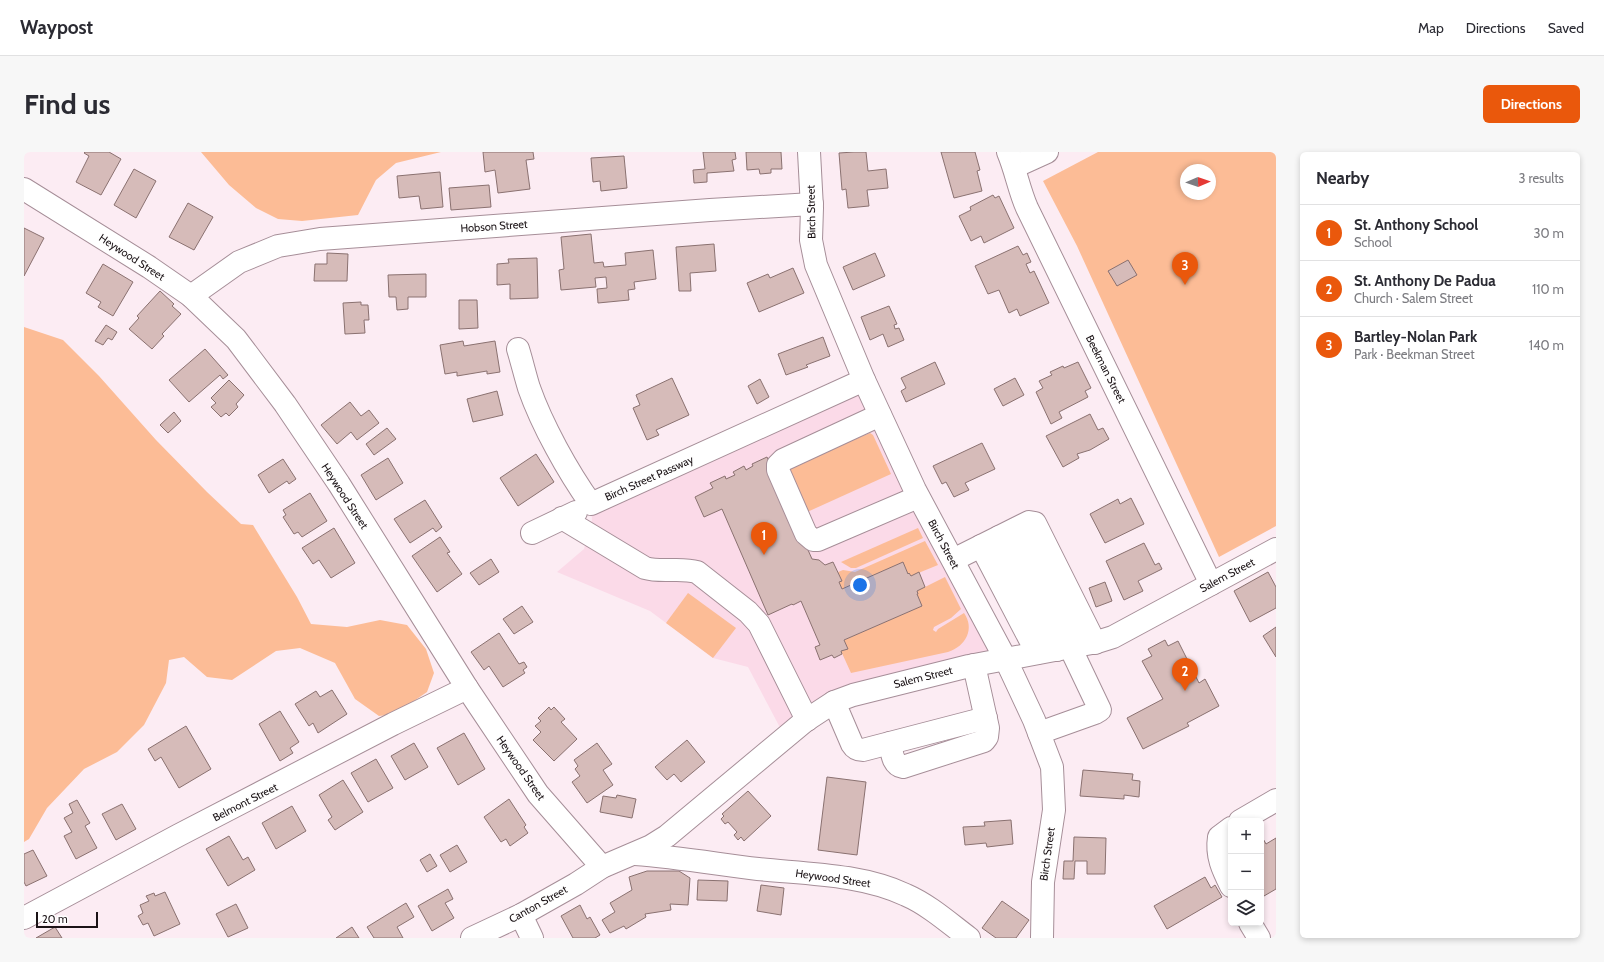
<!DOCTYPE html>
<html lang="en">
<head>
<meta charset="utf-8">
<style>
	:root { --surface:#fff; --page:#f7f7f7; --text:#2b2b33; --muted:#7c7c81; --line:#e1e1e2; --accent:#ea580c }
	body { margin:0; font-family:Cabin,sans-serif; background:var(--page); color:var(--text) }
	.controls { position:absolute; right:12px; bottom:12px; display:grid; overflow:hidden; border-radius:6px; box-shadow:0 2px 6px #0003 }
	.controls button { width:36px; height:36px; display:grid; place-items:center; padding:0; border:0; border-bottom:1px solid var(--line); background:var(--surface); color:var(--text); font:20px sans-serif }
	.compass { position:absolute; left:1156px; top:12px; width:36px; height:36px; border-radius:50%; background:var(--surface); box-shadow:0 2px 6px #0003; rotate:88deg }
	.scale { position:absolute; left:12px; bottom:10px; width:62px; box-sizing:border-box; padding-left:4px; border:2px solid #1b1316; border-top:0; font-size:11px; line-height:14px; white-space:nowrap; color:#1b1316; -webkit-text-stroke:3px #fefefe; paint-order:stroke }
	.you { position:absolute; left:836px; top:433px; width:14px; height:14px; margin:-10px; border:3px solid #fff; border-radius:50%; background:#1a73e8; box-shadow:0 0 0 6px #1a73e833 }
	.badge { display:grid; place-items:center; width:26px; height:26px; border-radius:50%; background:var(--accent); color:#fff; font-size:13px; font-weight:700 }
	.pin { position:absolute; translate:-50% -33px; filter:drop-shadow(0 1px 2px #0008) }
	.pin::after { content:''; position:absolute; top:21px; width:14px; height:12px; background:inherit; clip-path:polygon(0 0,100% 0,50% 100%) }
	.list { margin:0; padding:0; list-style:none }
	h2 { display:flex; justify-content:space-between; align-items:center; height:52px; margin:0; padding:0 16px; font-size:17px }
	h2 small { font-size:13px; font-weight:400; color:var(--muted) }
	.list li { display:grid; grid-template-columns:26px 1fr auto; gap:12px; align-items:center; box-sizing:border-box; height:56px; padding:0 16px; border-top:1px solid var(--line) }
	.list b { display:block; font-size:15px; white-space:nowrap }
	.list p { margin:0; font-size:13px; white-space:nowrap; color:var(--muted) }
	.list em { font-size:13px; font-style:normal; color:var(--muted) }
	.icon { flex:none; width:22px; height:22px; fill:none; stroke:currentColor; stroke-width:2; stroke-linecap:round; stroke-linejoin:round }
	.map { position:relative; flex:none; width:1252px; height:786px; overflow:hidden; border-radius:6px }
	header { display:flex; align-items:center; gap:24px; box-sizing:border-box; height:56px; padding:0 20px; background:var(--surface); border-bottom:1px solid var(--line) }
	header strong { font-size:19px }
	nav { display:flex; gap:22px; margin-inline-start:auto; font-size:14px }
	.intro { display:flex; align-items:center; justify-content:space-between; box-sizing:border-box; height:96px; padding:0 24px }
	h1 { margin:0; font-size:28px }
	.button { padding:10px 18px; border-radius:6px; background:var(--accent); color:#fff; font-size:14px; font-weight:700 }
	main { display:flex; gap:24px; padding:0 24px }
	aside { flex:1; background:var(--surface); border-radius:6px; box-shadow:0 2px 6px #0003 }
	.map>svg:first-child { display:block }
	.built { fill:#fbdae8 }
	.green { fill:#fcbc96; fill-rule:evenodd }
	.building { fill:#d6bbb9; stroke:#8a7170 }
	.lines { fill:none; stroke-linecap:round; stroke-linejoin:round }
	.minor-casing { stroke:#a68e98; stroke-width:24 }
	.minor { stroke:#fff; stroke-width:22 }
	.labels { text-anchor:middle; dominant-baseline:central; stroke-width:3; stroke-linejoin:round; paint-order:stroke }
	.street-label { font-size:11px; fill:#1b1316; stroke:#fefefe }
</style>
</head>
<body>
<header>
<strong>Waypost</strong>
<nav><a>Map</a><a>Directions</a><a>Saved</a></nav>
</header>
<div class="intro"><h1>Find us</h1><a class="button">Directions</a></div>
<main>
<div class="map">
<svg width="1252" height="786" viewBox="0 0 1252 786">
	<rect width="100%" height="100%" fill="#fcecf3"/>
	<path class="built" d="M840,228L981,506L829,543L761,585L724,515L689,506L626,459L533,420L560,397L568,368L567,352Z"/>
	<g class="green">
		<path d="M177,0H417L372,11L352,28L334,63L278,69L254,67L232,56L205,33Z"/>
		<path d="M1074,0H1252V374L1195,405L1053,94L1019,29ZM1162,18H1186V42H1162Z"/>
		<path d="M0,175L39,188L75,224L132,288L183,340L217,372L229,373L273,445L287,472L323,475L356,468L383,473L402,497L410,521L403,540L371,562L355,564L331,547L311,511L276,496L252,499L208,528L183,525L160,505L145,508L142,531L120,573L93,600L60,617L23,656L5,687L0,690Z"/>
		<path d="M846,281L849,283L867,322L781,361L761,316Z"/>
		<path d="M894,376L899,386L832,416H827L817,410Z"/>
		<path d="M901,389L914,413L887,424L885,421L884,422L879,410L818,437L815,430L818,429L814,420L819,418L831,420Z"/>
		<path d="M921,425L937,457L927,466L910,475L909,478L912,480L914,477L940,461C951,477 942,494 924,500L827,521L817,499L824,497L820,488L898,454L893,442L894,441L893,439Z"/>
		<path d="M664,441L712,476L689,506L642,471Z"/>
	</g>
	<g class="building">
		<path d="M61,0H85L97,7L77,43L52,30L65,4L60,1Z"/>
		<path d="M459,0H509L510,7L502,8L506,37L474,41L471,18L461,20Z"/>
		<path d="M679,0H711L712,7L708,8L710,19L683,21V30L670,31L669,18L681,17Z"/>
		<path d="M722,0H757L758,17H747V21L736,22L735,17L723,18Z"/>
		<path d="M830,0H842L844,19L862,17L864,36L843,38L845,54L824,56L822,37L818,38L815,1Z"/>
		<path d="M917,0H951L956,18L953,19L958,39L930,46Z"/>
		<path d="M600,4L603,36L577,39L576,29L569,30L567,6Z"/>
		<path d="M110,17L132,29L112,66L90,53Z"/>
		<path d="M416,20L419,55L397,57L395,44L375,46L373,24Z"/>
		<path d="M465,33L467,55L427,58L425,36Z"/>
		<path d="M969,43L971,46L975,44L990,76L960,91L957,84L947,89L935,64L947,58L946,55Z"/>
		<path d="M164,51L189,65L170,98L145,85Z"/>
		<path d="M0,76L20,86L0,124Z"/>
		<path d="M567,82L570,111L579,110L580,115L602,113L601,101L629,98L632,127L610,130L611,137L604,138L605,148L574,151L573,137L583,136L582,125L571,126L572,135L537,138L535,118L540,117L537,85Z"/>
		<path d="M690,92L692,119L666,121L667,139H655L652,95Z"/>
		<path d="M994,94L999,103L1003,101L1007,110L1002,112L1006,121L1010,119L1025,151L996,164L993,157L985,161L975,138L964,142L951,114Z"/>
		<path d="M303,101L324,102L323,129H290L291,112H303Z"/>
		<path d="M851,101L861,124L829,138L819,115Z"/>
		<path d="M513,106L514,146L486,147V132L473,133V112L485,111L484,107Z"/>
		<path d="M1104,108L1113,123L1093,134L1084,119Z"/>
		<path d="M79,112L109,130L89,164L74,155L77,150L62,141Z"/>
		<path d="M769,116L780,141L735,160L723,131L744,122L746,126Z"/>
		<path d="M402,122V145H384V157L373,158L372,145H365L364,123Z"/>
		<path d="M136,139L150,152L148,154L157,162L138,182L140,184L128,197L105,177L115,166L113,164Z"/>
		<path d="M435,148H453L454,176L435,177Z"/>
		<path d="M337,150V153H344L345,168H340L341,181L321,182L319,151Z"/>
		<path d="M865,154L873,172L870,173L871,177L875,176L880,188L864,195L859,182L846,188L837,165Z"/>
		<path d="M82,173L93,180L88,188L84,186L79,193L71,189Z"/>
		<path d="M799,185L806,204L782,213L784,215L762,223L754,202Z"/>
		<path d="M439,189L440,194L471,189L476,220L463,222V219L433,224V220L421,222L416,193Z"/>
		<path d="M181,197L204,223L199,227L196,223L165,250L145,228Z"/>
		<path d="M911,210L921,232L882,250L877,239L882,236L877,226Z"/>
		<path d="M1054,210L1067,236L1061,239L1064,245L1035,260L1038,266L1027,272L1012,240L1019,236L1015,229L1028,223L1026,220L1039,214L1040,216Z"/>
		<path d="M648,226L665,263L632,278L635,283L623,288L609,256L616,253L612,243Z"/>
		<path d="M991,226L1000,243L979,254L970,237Z"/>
		<path d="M736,227L745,245L733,252L724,234Z"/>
		<path d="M205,228L220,243L212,252L214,255L205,264L202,261L197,265L187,255L192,251L187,246Z"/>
		<path d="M473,239L479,263L449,270L443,247Z"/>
		<path d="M326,250L337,264L345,258L355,271L333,288L327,280L313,292L297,273Z"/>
		<path d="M150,260L157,269L144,281L136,273Z"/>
		<path d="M1066,262L1074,278L1079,276L1085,287L1066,298L1053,302L1055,306L1039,315L1022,284Z"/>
		<path d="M363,276L372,287L350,303L342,292Z"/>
		<path d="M958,291L971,317L941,331L945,338L930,345L922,330L918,332L909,314Z"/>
		<path d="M512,302L530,330L494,354L476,326Z"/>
		<path d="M743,305L788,407L795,408L801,413L809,410L818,429L815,430L818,437L879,410L884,422L885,421L887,424L895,420L901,435L893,439L894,442H893L898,454L820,488L824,497L817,499L818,502L810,506L808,503L796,508L791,495L796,493L777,449L769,453L768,452L744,463L698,357L680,365L671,345L689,336L686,331L701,324L702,327L711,323L709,320L720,314L722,318L729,314L728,312Z"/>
		<path d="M364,306L379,331L352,348L337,323Z"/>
		<path d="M259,307L272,327L265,332L263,329L245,341L234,323Z"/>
		<path d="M286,341L303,369L278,385L274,380L270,382L259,365L262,363L259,358Z"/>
		<path d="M1107,346L1120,372L1081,391L1066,362L1094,347L1096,352Z"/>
		<path d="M401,348L418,375L412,380L409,376L386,391L370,367Z"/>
		<path d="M310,376L331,411L307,426L295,408L289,412L278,396Z"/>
		<path d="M416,385L426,400L423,401L438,422L413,440L388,404Z"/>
		<path d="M1120,391L1131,413L1135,411L1138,417L1114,429L1119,439L1100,448L1082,409Z"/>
		<path d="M467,407L475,420L455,433L446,421Z"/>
		<path d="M1244,420L1252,435V456L1226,470L1210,439Z"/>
		<path d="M1081,430L1088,449L1072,455L1065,436Z"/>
		<path d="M498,454L509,470L490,482L479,467Z"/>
		<path d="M1252,475V505L1239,484Z"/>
		<path d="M475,481L495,512L500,510L503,515L499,518L501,521L479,535L465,514L460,518L447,500Z"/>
		<path d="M1141,488L1144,494L1154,489L1175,531L1181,527L1195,554L1163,571L1165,574L1119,597L1103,566L1139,547L1118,509L1128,504L1124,497Z"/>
		<path d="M308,538L323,562L294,581L289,571L285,574L271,552L292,539L296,545Z"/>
		<path d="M525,555L527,558L530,555L541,567L537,570L553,587L530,609L509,588L517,580L511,574L517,569L514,566Z"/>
		<path d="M256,559L275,590L266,596L269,601L256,609L235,572Z"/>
		<path d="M162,574L187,617L155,636L137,605L131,609L124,597Z"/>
		<path d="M440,581L461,617L434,633L413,596Z"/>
		<path d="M663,588L681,610L657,630L650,622L643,628L631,615Z"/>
		<path d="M390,591L404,615L381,628L367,604Z"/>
		<path d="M573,591L588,612L579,618L589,633L563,651L548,630L556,624L551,617L554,614L550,608Z"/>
		<path d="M352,607L369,636L344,650L327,621Z"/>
		<path d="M1059,618L1109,622L1108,628L1116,629L1115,645L1100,643V647L1056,644Z"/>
		<path d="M803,625L842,630L833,703L794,698Z"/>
		<path d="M319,628L339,660L311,678L304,668L308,665L295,643Z"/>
		<path d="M724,639L747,664L720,689L717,685L714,688L710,683L713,680L704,670L701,672L697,667L700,664L698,662Z"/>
		<path d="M593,643L612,647L608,666L576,660L579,644L592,646Z"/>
		<path d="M485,647L502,673L500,675L504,681L486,694L482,687L477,690L460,665Z"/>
		<path d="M53,648L66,671L61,674L73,696L52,707L40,684L48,680L40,666L49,661L45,652Z"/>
		<path d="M98,652L112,677L92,688L78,662Z"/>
		<path d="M268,654L282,679L252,697L238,671Z"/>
		<path d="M987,668L989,692L963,695L962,691L941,693L939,675L961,674L960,670Z"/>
		<path d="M1237,683L1242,692L1252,686V737L1240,744L1237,739Z"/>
		<path d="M205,684L219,708L224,705L231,718L204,734L182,697Z"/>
		<path d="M1050,685L1082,686L1081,722H1063V709H1051L1050,727H1039L1040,709H1049Z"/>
		<path d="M433,693L443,710L426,720L416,703Z"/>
		<path d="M9,698L23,724L2,734L0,730V702Z"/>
		<path d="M406,702L413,714L403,720L396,708Z"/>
		<path d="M623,719H655L666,726L664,753L646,752L647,758L621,762L622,765L602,777L600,774L586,781L578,768L591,760L586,751L608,738L605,725Z"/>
		<path d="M1181,725L1187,736L1191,733L1198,745L1143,777L1130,754Z"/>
		<path d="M674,728L704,729L703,749L673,748Z"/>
		<path d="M737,733L760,736L757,763L733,759Z"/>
		<path d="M424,737L429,747L421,751L430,766L408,779L394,754Z"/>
		<path d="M141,740L156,772L130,784L124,771L119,773L114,764L119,761L116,753L125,749L122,744L130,741L131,744Z"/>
		<path d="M978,749L1005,768L992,786H972L958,776Z"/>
		<path d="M382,751L390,765L373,775L379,786H350L343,775Z"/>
		<path d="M212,752L224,776L204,785L192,762Z"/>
		<path d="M556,753L563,767L566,765L576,783L571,786H549L537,764Z"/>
		<path d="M31,775L38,786H12Z"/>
		<path d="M328,775L335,786H312Z"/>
	</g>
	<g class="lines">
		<g class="minor-casing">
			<g id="minor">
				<path d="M785,0L788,56L787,88L792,113L840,228L891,338L981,506L1010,568L1028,615L1030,658L1019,730L1018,786"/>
				<path d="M984,0C992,19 995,38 1003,56L1187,432"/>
				<path d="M990,15L1023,0"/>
				<path d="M0,37L125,115L167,144L212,187L261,252L315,332L443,536L514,642L578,715"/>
				<path d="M167,144L215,110L254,94L296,87L686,58L788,52"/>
				<path d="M494,197C498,210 501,223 505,236C518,273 544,320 567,352L840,228"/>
				<path d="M856,263L759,308L754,313V318L782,382L789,388H794L894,345"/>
				<path d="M538,366L621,416C638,421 656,415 673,420L724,460L735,472L783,568"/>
				<path d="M992,377L1051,494"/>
				<path d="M508,381L552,360"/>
				<path d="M975,385L1033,498"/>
				<path d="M957,394L1013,501"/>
				<path d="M929,408L1005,370L1011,371L1071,491"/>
				<path d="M810,550L828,592C831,597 834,598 839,598L962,566"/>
				<path d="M1015,581L1071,561L1076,558L1046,495"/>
				<path d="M866,591C868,600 868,613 879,615L960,589L963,585L964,576L950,513"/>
				<path d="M1216,669L1252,648"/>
				<path d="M1207,676L1195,685C1192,704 1199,718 1207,734"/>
				<path d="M611,702C652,705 693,712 734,717C783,722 837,722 882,743C905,753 925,771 945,786"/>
				<path d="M497,763L508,786"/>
				<path d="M0,766L155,683L369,572L443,536"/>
				<path d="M1226,771L1235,786"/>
				<path d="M448,786L497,763L552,732L578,715L627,694L643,684L781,569L810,550L829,543L945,514L1073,490L1089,485L1252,397"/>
			</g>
		</g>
		<use href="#minor" class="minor"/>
	</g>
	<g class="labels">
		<g class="street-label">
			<text transform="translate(787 60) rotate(-91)">Birch Street</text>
			<text transform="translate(470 74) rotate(-4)">Hobson Street</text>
			<text transform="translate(108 105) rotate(33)">Heywood Street</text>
			<text transform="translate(1082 217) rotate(63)">Beekman Street</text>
			<text transform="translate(625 326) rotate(-24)">Birch Street Passway</text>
			<text transform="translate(321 344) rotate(57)">Heywood Street</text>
			<text transform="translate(920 392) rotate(62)">Birch Street</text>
			<text transform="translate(1203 423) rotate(-28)">Salem Street</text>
			<text transform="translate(899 525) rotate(-14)">Salem Street</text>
			<text transform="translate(497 616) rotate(55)">Heywood Street</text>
			<text transform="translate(221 650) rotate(-27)">Belmont Street</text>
			<text transform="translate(1023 702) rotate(-82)">Birch Street</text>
			<text transform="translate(809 726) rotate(8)">Heywood Street</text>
			<text transform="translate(514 752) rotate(-29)">Canton Street</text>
		</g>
	</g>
</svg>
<div class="controls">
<button>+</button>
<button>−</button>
<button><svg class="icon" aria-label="layers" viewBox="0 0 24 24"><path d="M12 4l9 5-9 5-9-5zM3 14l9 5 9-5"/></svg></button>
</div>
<svg class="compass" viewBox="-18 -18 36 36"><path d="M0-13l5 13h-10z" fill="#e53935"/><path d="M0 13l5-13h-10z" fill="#7c7c81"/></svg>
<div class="scale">20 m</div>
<div class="you"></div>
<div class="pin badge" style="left:740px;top:403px">1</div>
<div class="pin badge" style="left:1161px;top:539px">2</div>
<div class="pin badge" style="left:1161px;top:133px">3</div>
</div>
<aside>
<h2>Nearby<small>3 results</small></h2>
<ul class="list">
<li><span class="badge">1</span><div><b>St. Anthony School</b><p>School</p></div><em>30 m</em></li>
<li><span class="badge">2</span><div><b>St. Anthony De Padua</b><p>Church · Salem Street</p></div><em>110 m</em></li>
<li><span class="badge">3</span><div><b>Bartley-Nolan Park</b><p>Park · Beekman Street</p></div><em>140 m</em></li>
</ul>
</aside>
</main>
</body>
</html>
